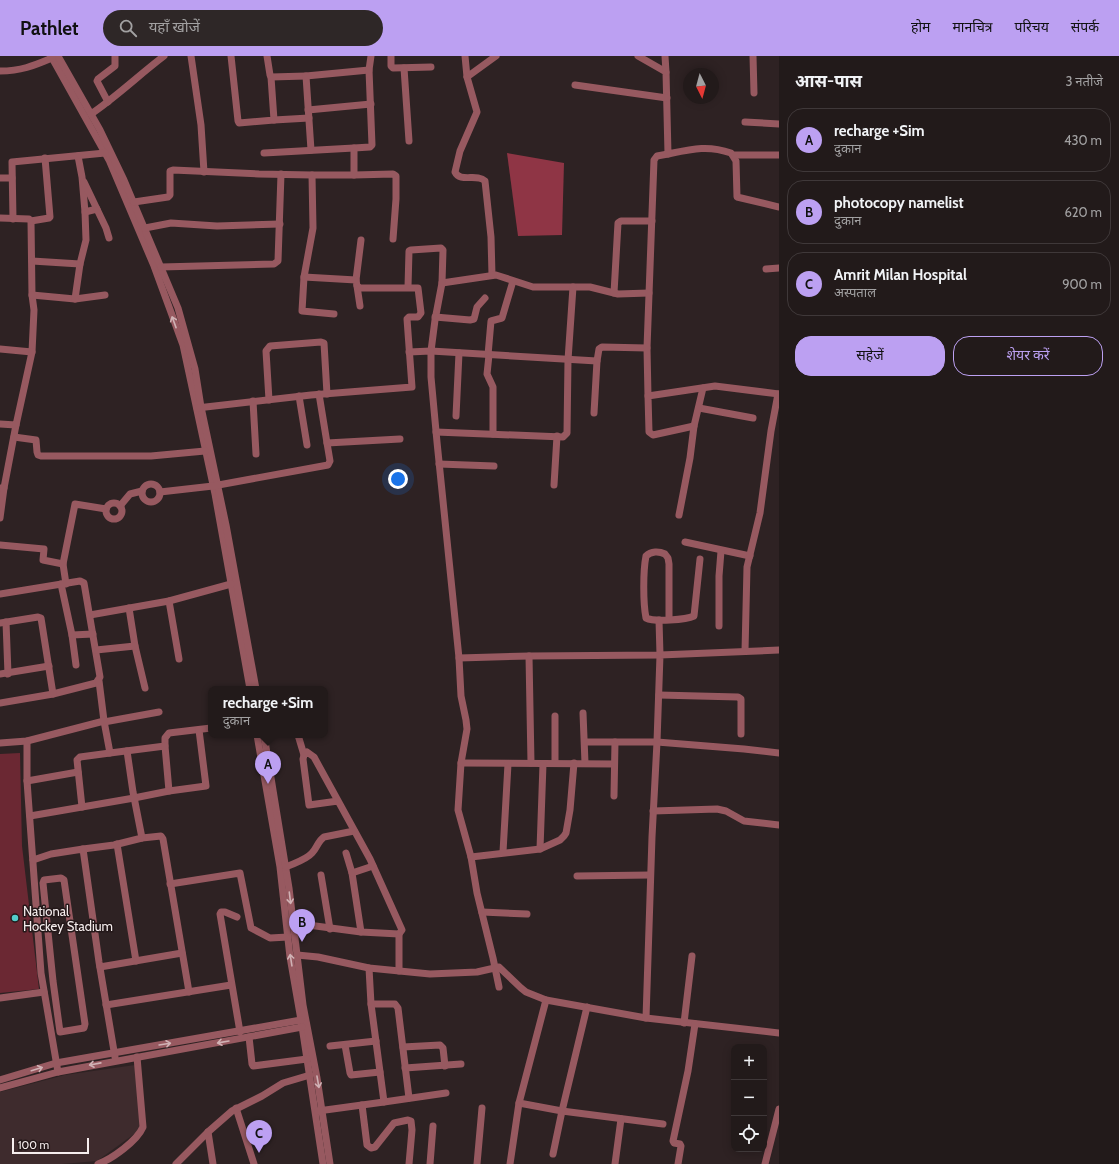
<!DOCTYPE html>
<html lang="hi">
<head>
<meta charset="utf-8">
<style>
	:root { --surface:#221a1a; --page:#2e2727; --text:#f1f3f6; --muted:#a2a1a2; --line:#3f3839; --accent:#bca0f2 }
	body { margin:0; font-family:Cabin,"Noto Sans Devanagari",sans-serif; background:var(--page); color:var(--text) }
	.controls { position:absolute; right:12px; bottom:12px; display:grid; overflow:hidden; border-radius:8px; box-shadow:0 2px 10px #0003 }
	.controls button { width:36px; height:36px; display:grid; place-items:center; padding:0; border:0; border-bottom:1px solid var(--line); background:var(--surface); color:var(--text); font:20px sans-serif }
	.compass { position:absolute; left:683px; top:12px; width:36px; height:36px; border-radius:50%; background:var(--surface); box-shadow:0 2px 10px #0003; rotate:174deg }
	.scale { position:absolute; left:12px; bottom:10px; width:77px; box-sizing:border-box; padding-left:4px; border:2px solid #f6eeee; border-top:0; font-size:11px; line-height:14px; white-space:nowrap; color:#f6eeee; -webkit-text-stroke:3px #241819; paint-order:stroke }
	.you { position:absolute; left:398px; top:423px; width:14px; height:14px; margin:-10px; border:3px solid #fff; border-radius:50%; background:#1a73e8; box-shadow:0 0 0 6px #1a73e833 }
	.badge { display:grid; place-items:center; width:26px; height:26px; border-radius:50%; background:var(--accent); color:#111; font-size:13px; font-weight:700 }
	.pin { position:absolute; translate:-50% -33px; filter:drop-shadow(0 1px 2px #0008) }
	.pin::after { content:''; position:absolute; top:21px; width:14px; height:12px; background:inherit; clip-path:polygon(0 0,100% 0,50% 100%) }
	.popup { position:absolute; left:208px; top:630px; width:120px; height:52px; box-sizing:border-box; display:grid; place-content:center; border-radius:8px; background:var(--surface); filter:drop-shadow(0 1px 3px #0005); font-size:13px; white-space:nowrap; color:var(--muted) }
	.popup b { font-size:15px; color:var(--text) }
	.popup::after { content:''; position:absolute; left:50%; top:100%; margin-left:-8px; border:8px solid transparent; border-top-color:var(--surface) }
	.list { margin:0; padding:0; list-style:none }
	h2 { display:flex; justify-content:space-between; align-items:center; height:52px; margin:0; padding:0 16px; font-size:17px }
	h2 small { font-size:13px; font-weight:400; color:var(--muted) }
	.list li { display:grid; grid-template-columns:26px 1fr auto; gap:12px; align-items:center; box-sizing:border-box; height:64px; margin:0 8px 8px; padding:0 8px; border:1px solid var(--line); border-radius:16px }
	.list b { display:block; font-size:15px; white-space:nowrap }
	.list p { margin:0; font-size:13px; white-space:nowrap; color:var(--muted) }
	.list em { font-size:13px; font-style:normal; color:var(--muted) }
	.actions { display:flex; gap:8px; padding:12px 16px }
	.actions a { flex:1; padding:9px 0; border:1px solid var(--accent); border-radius:16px; text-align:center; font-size:14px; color:var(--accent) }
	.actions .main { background:var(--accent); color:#111 }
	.icon { flex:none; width:22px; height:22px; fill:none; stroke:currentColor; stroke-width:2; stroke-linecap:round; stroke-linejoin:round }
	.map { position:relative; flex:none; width:779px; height:1108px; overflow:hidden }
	header { display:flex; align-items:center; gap:24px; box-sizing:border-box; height:56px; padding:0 20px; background:var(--accent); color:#111 }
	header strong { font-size:19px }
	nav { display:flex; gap:22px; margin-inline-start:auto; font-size:14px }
	.search { width:280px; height:36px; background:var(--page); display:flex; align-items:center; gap:10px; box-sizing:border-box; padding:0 14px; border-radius:22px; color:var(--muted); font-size:15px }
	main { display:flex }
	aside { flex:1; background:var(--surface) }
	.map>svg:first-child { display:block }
	.built { fill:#3e2b2d }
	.green { fill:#6b2833 }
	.water { fill:#8f3545 }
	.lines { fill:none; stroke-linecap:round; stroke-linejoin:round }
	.minor { stroke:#975960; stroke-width:7 }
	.oneway { stroke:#d0b2b5 }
	.poi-dot { fill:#53cdca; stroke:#241819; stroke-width:1.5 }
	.labels { text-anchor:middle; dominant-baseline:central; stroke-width:3; stroke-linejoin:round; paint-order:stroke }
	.poi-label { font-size:13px; fill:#f6eeee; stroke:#241819; text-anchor:start }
</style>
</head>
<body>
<header>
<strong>Pathlet</strong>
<div class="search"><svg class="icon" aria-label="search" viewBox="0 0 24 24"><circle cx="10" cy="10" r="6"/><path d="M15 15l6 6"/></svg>यहाँ खोजें</div>
<nav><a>होम</a><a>मानचित्र</a><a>परिचय</a><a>संपर्क</a></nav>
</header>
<main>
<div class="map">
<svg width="779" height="1108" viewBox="0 0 779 1108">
	<rect width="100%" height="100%" fill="#2e2223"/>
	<path class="built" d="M135,1009L141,1073L97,1105L62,1108H0V1036L65,1019Z"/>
	<path class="green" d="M20,697L22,790L39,933L0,937V698Z"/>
	<path class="water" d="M507,97L564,107L562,179L518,180Z"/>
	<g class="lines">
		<g class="minor">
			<path d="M51,0L109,104L154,210L183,289L215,438L250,633"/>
			<path d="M58,0L100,74L124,124L178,252L195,313L201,351L226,469L256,633"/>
			<path d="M191,0L201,69L204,116"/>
			<path d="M231,0L238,65L239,67L274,64L271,21"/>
			<path d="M267,0L270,19L271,21L306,20"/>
			<path d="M391,0V10L393,12L431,11"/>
			<path d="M465,0L467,21L477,56L460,95L455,116C460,127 477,117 485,125L491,181L492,219"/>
			<path d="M638,0L666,16L668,98C692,93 708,89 731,97L736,105L737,141L779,151"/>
			<path d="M665,0L666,16"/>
			<path d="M753,0L754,37"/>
			<path d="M404,12L409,85"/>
			<path d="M0,15C21,15 33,10 52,2"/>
			<path d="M467,21L496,0"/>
			<path d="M575,29L667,42"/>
			<path d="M108,46L97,25L98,23L115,10V0"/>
			<path d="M308,54L371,48"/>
			<path d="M91,58C116,41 139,19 164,0"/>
			<path d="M274,64L309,62"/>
			<path d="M745,66L779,68"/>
			<path d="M311,94L306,20L369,14"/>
			<path d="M264,97L354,92L370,91L372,89L369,14L371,0"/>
			<path d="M733,99H779"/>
			<path d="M78,100L82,121L85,156L97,153"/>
			<path d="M354,119L393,118L396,120V143L393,183"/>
			<path d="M0,122H12"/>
			<path d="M84,126L106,172L109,182"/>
			<path d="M134,146L168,141L170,139V115L173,114L259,118L312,119"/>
			<path d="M0,162L29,163L31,165L32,239L34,254L32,296L0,293"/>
			<path d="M13,163L12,106L105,97"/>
			<path d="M31,165L49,162L50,161L45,102"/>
			<path d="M145,172L171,167L217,170L280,168"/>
			<path d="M32,205L80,208"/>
			<path d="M161,211L274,208L278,205L281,118"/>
			<path d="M766,213L779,212"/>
			<path d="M304,221L302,255L334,258"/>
			<path d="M356,224L361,184"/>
			<path d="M442,227L496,219L533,231H590L618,238L649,237"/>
			<path d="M357,230L360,250"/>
			<path d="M408,231L409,195L411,194L441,192L443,194L442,227L435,264L431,295L597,305L599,293L602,291L647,292"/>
			<path d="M614,237L618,167L621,165H652"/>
			<path d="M32,239L75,243L105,239"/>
			<path d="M75,243L80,208L86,184L85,156"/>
			<path d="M435,261L470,264L474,263L477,251L485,242"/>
			<path d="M409,296L431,295V321L437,386L459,602L529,600L660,599L659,564"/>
			<path d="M488,299L491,265L502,262L513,225"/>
			<path d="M489,299L487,318L493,331V378"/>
			<path d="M319,338L327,387L400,383"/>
			<path d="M299,340L307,389"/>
			<path d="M648,340L647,292L654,104L657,100L668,98"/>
			<path d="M269,344L266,295L270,290L321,286L324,287L327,338"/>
			<path d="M253,345L256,398"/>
			<path d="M197,352L311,339L412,331L407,263L409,261H418L421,257L418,232H360L357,230L356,224L304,221L313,172L312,119H354V92"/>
			<path d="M699,352L753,362"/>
			<path d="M594,357L597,305"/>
			<path d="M456,360L459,297"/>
			<path d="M0,368L16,369L32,296"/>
			<path d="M694,370L653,379L649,376L648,340L715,330L779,338"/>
			<path d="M436,376L563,381L567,377L568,304L573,231"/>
			<path d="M14,381L36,384L37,396L38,399L41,400H151L205,395"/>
			<path d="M439,408L494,410"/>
			<circle cx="151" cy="437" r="9"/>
			<path d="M554,429L557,380"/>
			<path d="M0,432H4L16,369"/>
			<path d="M160,436L213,430L328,409L330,405L327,387"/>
			<circle cx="114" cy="455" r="8"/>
			<path d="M120,450L130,438L142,435"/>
			<path d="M679,459L690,402L694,370L703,332"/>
			<path d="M0,462L4,432"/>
			<path d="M685,486L750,500"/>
			<path d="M0,489L44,493L43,504L63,508"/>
			<path d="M61,528L72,579L76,609"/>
			<path d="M66,528L63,508L75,448L106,453"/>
			<path d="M0,538L80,525L84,527L100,621L96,627L53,638L0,647"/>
			<path d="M169,545L179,603"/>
			<path d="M129,552L135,590L145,632"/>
			<path d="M90,559L169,545L231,528"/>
			<path d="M669,564V508L668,502L665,498C659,495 651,495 646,500C643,515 643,547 646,562C654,566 686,564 694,560L700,503"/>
			<path d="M6,566L8,618"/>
			<path d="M0,567L38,561L41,562L53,638"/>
			<path d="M719,570V520L721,495"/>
			<path d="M72,579L93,578"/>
			<path d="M96,594L135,590"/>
			<path d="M745,595L747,511L760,457L771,375L778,338"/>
			<path d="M529,600L531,707"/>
			<path d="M459,602L461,640L466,664L467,673L461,707L458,754L471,801L477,837L493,902L499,931"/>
			<path d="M0,618L49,610"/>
			<path d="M99,625L104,665"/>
			<path d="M659,639L738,641L741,643V678"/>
			<path d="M583,657L585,707"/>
			<path d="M555,660V707"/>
			<path d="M104,666L159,656"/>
			<path d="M257,679L280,811L290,901L301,964L323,1108"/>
			<path d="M264,679L289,832L303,949L317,1022L330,1108"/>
			<path d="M298,679L304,699"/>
			<path d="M27,685V725L41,917L58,1016"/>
			<path d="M585,686H657L744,693L779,697"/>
			<path d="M0,687L27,685L104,665L110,697L165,690V682L169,677L211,672"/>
			<path d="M165,690L169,735"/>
			<path d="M461,707L614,708"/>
			<path d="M27,725L78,716"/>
			<path d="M614,740L615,686"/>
			<path d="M82,751L77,704L80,701L110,697"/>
			<path d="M653,755L717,753L726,755L744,765L779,769"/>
			<path d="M30,760L134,742L169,735L206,730L199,674"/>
			<path d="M142,782L161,780L163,783L189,936"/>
			<path d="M117,788L136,905"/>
			<path d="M83,793L114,789L142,782L133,736L127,695"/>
			<path d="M540,793L543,708"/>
			<path d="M503,796L508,708"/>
			<path d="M346,797L352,817L361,876"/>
			<path d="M471,801L540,793L560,784L564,780L566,777L570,754L574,707"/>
			<path d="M33,804L51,798L83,793L99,906L115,1001"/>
			<path d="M286,811C294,807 306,804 312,797C317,792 318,785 324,781L354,775"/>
			<path d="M352,817L373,810"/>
			<path d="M321,819L330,873"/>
			<path d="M577,820L650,819"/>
			<path d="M61,822L64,824L85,968L84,972L60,976L53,925L43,827L44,824Z"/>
			<path d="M170,828L240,817L251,872L270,882L288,881"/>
			<path d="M482,856L527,858"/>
			<path d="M237,861L225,856H221L220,858L240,976"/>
			<path d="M293,867L361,876L399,878L402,874L370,803L314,701L307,696L304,699L303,703L309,749L338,745"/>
			<path d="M297,899L318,901L369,912L430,918L477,916L499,911L521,932L526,936L546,944L646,962L779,977"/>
			<path d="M100,911L182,897"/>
			<path d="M399,915V878"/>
			<path d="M0,942L44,936"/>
			<path d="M371,948H395L398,952L409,1042"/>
			<path d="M106,949L231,929"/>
			<path d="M646,962L652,781L657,686L660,599L779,594"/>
			<path d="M684,967L692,900"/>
			<path d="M249,981L252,1008L253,1010L307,1003"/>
			<path d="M345,989L350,1017L351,1019L380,1016"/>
			<path d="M330,990L376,985"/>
			<path d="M403,991L440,989L443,992L445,1010"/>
			<path d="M405,1012L461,1008"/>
			<path d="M0,1024L56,1007L301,964"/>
			<path d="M0,1032L58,1016L302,971"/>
			<path d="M384,1046L446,1037"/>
			<path d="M519,1047L562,1055L663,1068"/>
			<path d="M362,1049L367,1089L371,1092L375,1091L394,1067L408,1064L411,1065L412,1074L409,1108"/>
			<path d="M236,1052L254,1108"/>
			<path d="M318,1055L384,1046L371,948L369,912"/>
			<path d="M208,1076L213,1108"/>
			<path d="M553,1098L562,1055L587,951"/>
			<path d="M98,1108C112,1103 137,1085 143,1071L137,1001"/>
			<path d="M176,1108L208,1076L232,1055L262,1040L283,1027L310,1019"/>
			<path d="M430,1108L433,1070"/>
			<path d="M477,1108L482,1052"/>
			<path d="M510,1108L519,1047L546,944"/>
			<path d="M615,1108L621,1063"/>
			<path d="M678,1108L681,1090L680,1088L674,1087L673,1085L688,1015L695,968"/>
			<path d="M765,1108L779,1053"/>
		</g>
	</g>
	<defs><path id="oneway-shaft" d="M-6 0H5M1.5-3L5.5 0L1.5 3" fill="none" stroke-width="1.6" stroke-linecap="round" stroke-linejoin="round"/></defs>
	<g class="oneway">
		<use href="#oneway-shaft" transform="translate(174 266) rotate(-110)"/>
		<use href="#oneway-shaft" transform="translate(290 842) rotate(83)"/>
		<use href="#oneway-shaft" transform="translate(291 904) rotate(-99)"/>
		<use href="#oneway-shaft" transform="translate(223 986) rotate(170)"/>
		<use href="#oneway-shaft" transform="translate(165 988) rotate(-9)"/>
		<use href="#oneway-shaft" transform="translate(95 1008) rotate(169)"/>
		<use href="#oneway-shaft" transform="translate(37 1013) rotate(-17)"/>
		<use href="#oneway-shaft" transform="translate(318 1026) rotate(80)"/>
	</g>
	<circle class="poi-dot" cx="15" cy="862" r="4"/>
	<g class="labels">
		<g class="poi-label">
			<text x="23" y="855">National<tspan x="23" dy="15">Hockey Stadium</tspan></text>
		</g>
	</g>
</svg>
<div class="controls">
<button>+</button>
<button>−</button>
<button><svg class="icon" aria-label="locate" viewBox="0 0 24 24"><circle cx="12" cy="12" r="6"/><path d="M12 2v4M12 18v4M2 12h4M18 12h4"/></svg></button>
</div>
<svg class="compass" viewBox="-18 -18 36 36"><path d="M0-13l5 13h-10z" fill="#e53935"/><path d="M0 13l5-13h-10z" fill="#a2a1a2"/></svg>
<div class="scale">100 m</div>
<div class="you"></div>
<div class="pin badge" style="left:268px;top:728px">A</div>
<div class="popup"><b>recharge +Sim</b>दुकान</div>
<div class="pin badge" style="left:302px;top:886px">B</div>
<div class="pin badge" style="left:259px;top:1097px">C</div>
</div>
<aside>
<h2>आस-पास<small>3 नतीजे</small></h2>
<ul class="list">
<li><span class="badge">A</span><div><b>recharge +Sim</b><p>दुकान</p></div><em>430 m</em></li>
<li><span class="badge">B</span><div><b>photocopy namelist</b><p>दुकान</p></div><em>620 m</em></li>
<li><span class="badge">C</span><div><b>Amrit Milan Hospital</b><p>अस्पताल</p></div><em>900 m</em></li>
</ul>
<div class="actions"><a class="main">सहेजें</a><a>शेयर करें</a></div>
</aside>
</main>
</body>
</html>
